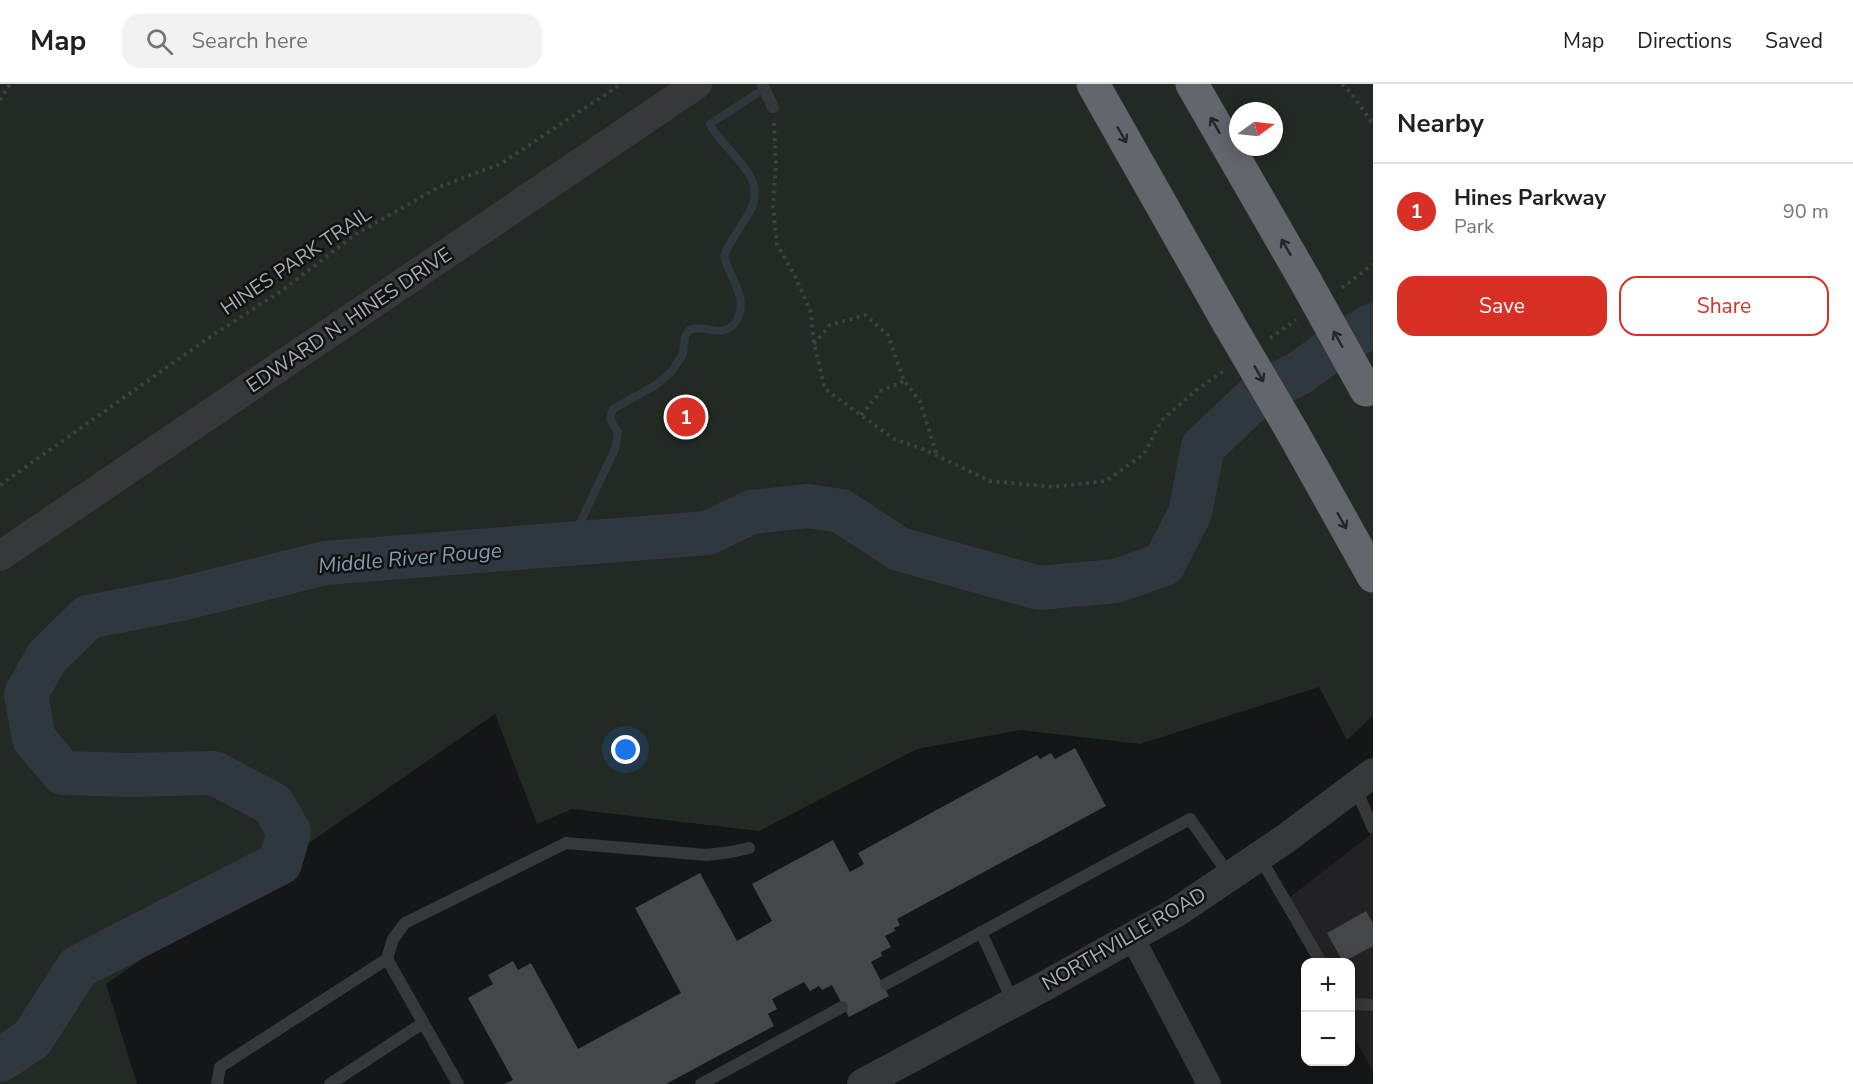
<!DOCTYPE html>
<html lang="en">
<head>
<meta charset="utf-8">
<style>
	:root { --surface:#fff; --page:#f2f2f2; --text:#202124; --muted:#757577; --line:#e0e0e0; --accent:#d93025 }
	body { margin:0; font-family:"Nunito Sans",sans-serif; background:var(--page); color:var(--text) }
	.controls { position:absolute; right:18px; bottom:18px; display:grid; overflow:hidden; border-radius:12px; box-shadow:0 3px 15px #0003 }
	.controls button { width:54px; height:54px; display:grid; place-items:center; padding:0; border:0; border-bottom:2px solid var(--line); background:var(--surface); color:var(--text); font:30px sans-serif }
	.compass { position:absolute; left:1229px; top:18px; width:54px; height:54px; border-radius:50%; background:var(--surface); box-shadow:0 3px 15px #0003; rotate:75deg }
	.you { position:absolute; left:626px; top:666px; width:21px; height:21px; margin:-15px; border:4px solid #fff; border-radius:50%; background:#1a73e8; box-shadow:0 0 0 9px #1a73e833 }
	.badge { display:grid; place-items:center; width:39px; height:39px; border-radius:50%; background:var(--accent); color:#fff; font-size:20px; font-weight:700 }
	.pin { position:absolute; translate:-50% -50%; border:3px solid #fff; box-shadow:0 2px 6px #0006 }
	.list { margin:0; padding:0; list-style:none }
	h2 { display:flex; justify-content:space-between; align-items:center; height:78px; margin:0; padding:0 24px; font-size:26px }
	h2 small { font-size:20px; font-weight:400; color:var(--muted) }
	.list li { display:grid; grid-template-columns:39px 1fr auto; gap:18px; align-items:center; box-sizing:border-box; height:96px; padding:0 24px; border-top:2px solid var(--line) }
	.list b { display:block; font-size:22px; white-space:nowrap }
	.list p { margin:0; font-size:20px; white-space:nowrap; color:var(--muted) }
	.list em { font-size:20px; font-style:normal; color:var(--muted) }
	.actions { display:flex; gap:12px; padding:18px 24px }
	.actions a { flex:1; padding:14px 0; border:2px solid var(--accent); border-radius:18px; text-align:center; font-size:21px; color:var(--accent) }
	.actions .main { background:var(--accent); color:#fff }
	.icon { flex:none; width:33px; height:33px; fill:none; stroke:currentColor; stroke-width:2; stroke-linecap:round; stroke-linejoin:round }
	.map { position:relative; flex:none; width:1373px; height:1000px; overflow:hidden }
	header { display:flex; align-items:center; gap:36px; box-sizing:border-box; height:84px; padding:0 30px; background:var(--surface); border-bottom:2px solid var(--line) }
	header strong { font-size:28px }
	nav { display:flex; gap:33px; margin-inline-start:auto; font-size:21px }
	.search { width:420px; height:54px; background:var(--page); display:flex; align-items:center; gap:15px; box-sizing:border-box; padding:0 21px; border-radius:18px; color:var(--muted); font-size:22px }
	main { display:flex }
	aside { flex:1; background:var(--surface) }
	.map>svg:first-child { display:block }
	.built { fill:#222224 }
	.green { fill:#222a23; fill-rule:evenodd }
	.lines { fill:none; stroke-linecap:round; stroke-linejoin:round }
	.stream { stroke:#30383f; stroke-width:8 }
	.river { stroke:#30383f; stroke-width:44 }
	.building { fill:#45464a }
	.path { stroke:#3d3f43; stroke-width:4; stroke-dasharray:3 4.5; stroke-linecap:butt }
	.service { stroke:#37383c; stroke-width:12 }
	.minor { stroke:#37383c; stroke-width:24 }
	.tertiary { stroke:#37383c; stroke-width:30 }
	.motorway { stroke:#63666d; stroke-width:33 }
	.motorway-bridge { stroke:#63666d; stroke-width:33 }
	.oneway { stroke:#262629 }
	.labels { text-anchor:middle; dominant-baseline:central; stroke-width:5; stroke-linejoin:round; paint-order:stroke }
	.street-label { font-size:20px; fill:#a8adb6; stroke:#111112 }
	.water-label { font-size:21px; font-style:italic; fill:#829baf; stroke:#111112 }
</style>
</head>
<body>
<header>
<strong>Map</strong>
<div class="search"><svg class="icon" aria-label="search" viewBox="0 0 24 24"><circle cx="10" cy="10" r="6"/><path d="M15 15l6 6"/></svg>Search here</div>
<nav><a>Map</a><a>Directions</a><a>Saved</a></nav>
</header>
<main>
<div class="map">
<svg width="1373" height="1000" viewBox="0 0 1373 1000">
	<rect width="100%" height="100%" fill="#151617"/>
	<path class="built" d="M1373,749V988L1351,947L1350,878H1313L1281,820Z"/>
	<path class="green" d="M0,0H1373V632L1347,656L1319,603L1140,660L1021,646L917,665L759,747L572,725L537,740L495,630L106,900L137,1000H0ZM1238,27H1274V63H1238Z"/>
	<g class="lines">
		<g class="stream">
			<path d="M1370,243L1373,247"/>
			<path d="M570,460L615,365L618,349L610,334L613,325L656,301L671,288L683,270L685,253L689,246C702,241 710,248 722,247C728,246 734,241 737,236C749,213 729,194 724,172C731,154 744,140 752,123C766,89 723,67 710,40L756,10"/>
		</g>
		<path class="river" d="M0,976L32,955L78,883L280,779L289,748L273,720L214,689L130,691L63,689L34,655L26,610L47,573L88,533L181,515L325,479L708,449L751,428L808,422L841,427L899,465L1039,504L1116,497L1164,480L1190,429L1203,363L1262,307L1298,290L1331,266L1373,241"/>
	</g>
	<g class="building">
		<path d="M1075,664L1106,722L897,835L900,841L894,844L895,847L885,852L891,863L881,868L882,872L871,878L889,912L849,933L832,901L822,906L819,902L810,907L804,898L772,915L777,925L768,930L774,942L666,1000H504L513,996L468,914L493,900L488,891L513,877L518,886L531,879L578,965L681,909L635,824L700,789L737,857L772,837L752,800L833,756L850,788L864,780L858,769L1037,671L1040,675L1051,669L1055,675Z"/>
		<path d="M1366,827L1373,839V862L1343,878L1327,849Z"/>
	</g>
	<g class="lines">
		<g class="path">
			<path d="M1342,0L1351,9L1373,40"/>
			<path d="M0,16L10,0"/>
			<path d="M774,39L776,80L773,123L777,160L796,194L811,229L814,260L825,305L894,355L925,366L990,397L1053,403L1106,397L1144,370L1161,337L1195,307L1225,286"/>
			<path d="M1342,204L1373,180"/>
			<path d="M1270,254L1296,236"/>
			<path d="M814,260L830,241L865,231L888,251L904,297L920,317L937,372"/>
			<path d="M861,331L881,307L904,297"/>
			<path d="M0,401L207,255L284,205L356,150L437,104L502,79L621,0"/>
		</g>
		<g class="service">
			<path d="M762,0L773,23"/>
			<path d="M1355,703L1373,744"/>
			<path d="M1259,772L1321,878"/>
			<path d="M981,848L1013,918"/>
			<path d="M387,875L393,855L405,839L566,759L707,771L731,768L749,764"/>
			<path d="M886,900L1190,735L1230,792"/>
			<path d="M1350,920L1373,921"/>
			<path d="M217,1000L220,983L387,875L458,1000"/>
			<path d="M330,1000L423,939"/>
			<path d="M701,1000L842,923"/>
		</g>
		<path class="minor" d="M1132,853L1209,1000"/>
		<g class="tertiary">
			<path d="M0,472L697,0"/>
			<path d="M862,1000L1041,904L1175,829L1285,755L1373,689"/>
		</g>
		<g class="motorway">
			<path d="M1093,0L1229,240"/>
			<path d="M1192,0L1306,198"/>
			<path d="M1293,349L1373,492"/>
		</g>
		<g class="motorway-bridge">
			<path d="M1306,198L1366,306"/>
			<path d="M1229,240L1293,349"/>
		</g>
	</g>
	<defs><path id="oneway-shaft" d="M-6 0H5M1.5-3L5.5 0L1.5 3" fill="none" stroke-width="1.6" stroke-linecap="round" stroke-linejoin="round" transform="scale(1.5)"/></defs>
	<g class="oneway">
		<use href="#oneway-shaft" transform="translate(1215 41) rotate(-120)"/>
		<use href="#oneway-shaft" transform="translate(1122 51) rotate(60)"/>
		<use href="#oneway-shaft" transform="translate(1286 163) rotate(-120)"/>
		<use href="#oneway-shaft" transform="translate(1338 255) rotate(-119)"/>
		<use href="#oneway-shaft" transform="translate(1259 290) rotate(60)"/>
		<use href="#oneway-shaft" transform="translate(1342 437) rotate(61)"/>
	</g>
	<g class="labels">
		<g class="street-label">
			<text transform="translate(296 177) rotate(-34)">HINES PARK TRAIL</text>
			<text transform="translate(349 236) rotate(-34)">EDWARD N. HINES DRIVE</text>
			<text transform="translate(1124 855) rotate(-30)">NORTHVILLE ROAD</text>
		</g>
		<g class="water-label">
			<text transform="translate(410 474) rotate(-5)">Middle River Rouge</text>
		</g>
	</g>
</svg>
<div class="controls">
<button>+</button>
<button>−</button>
</div>
<svg class="compass" viewBox="-18 -18 36 36"><path d="M0-13l5 13h-10z" fill="#e53935"/><path d="M0 13l5-13h-10z" fill="#757577"/></svg>
<div class="you"></div>
<div class="pin badge" style="left:686px;top:333px">1</div>
</div>
<aside>
<h2>Nearby<small></small></h2>
<ul class="list">
<li><span class="badge">1</span><div><b>Hines Parkway</b><p>Park</p></div><em>90 m</em></li>
</ul>
<div class="actions"><a class="main">Save</a><a>Share</a></div>
</aside>
</main>
</body>
</html>
